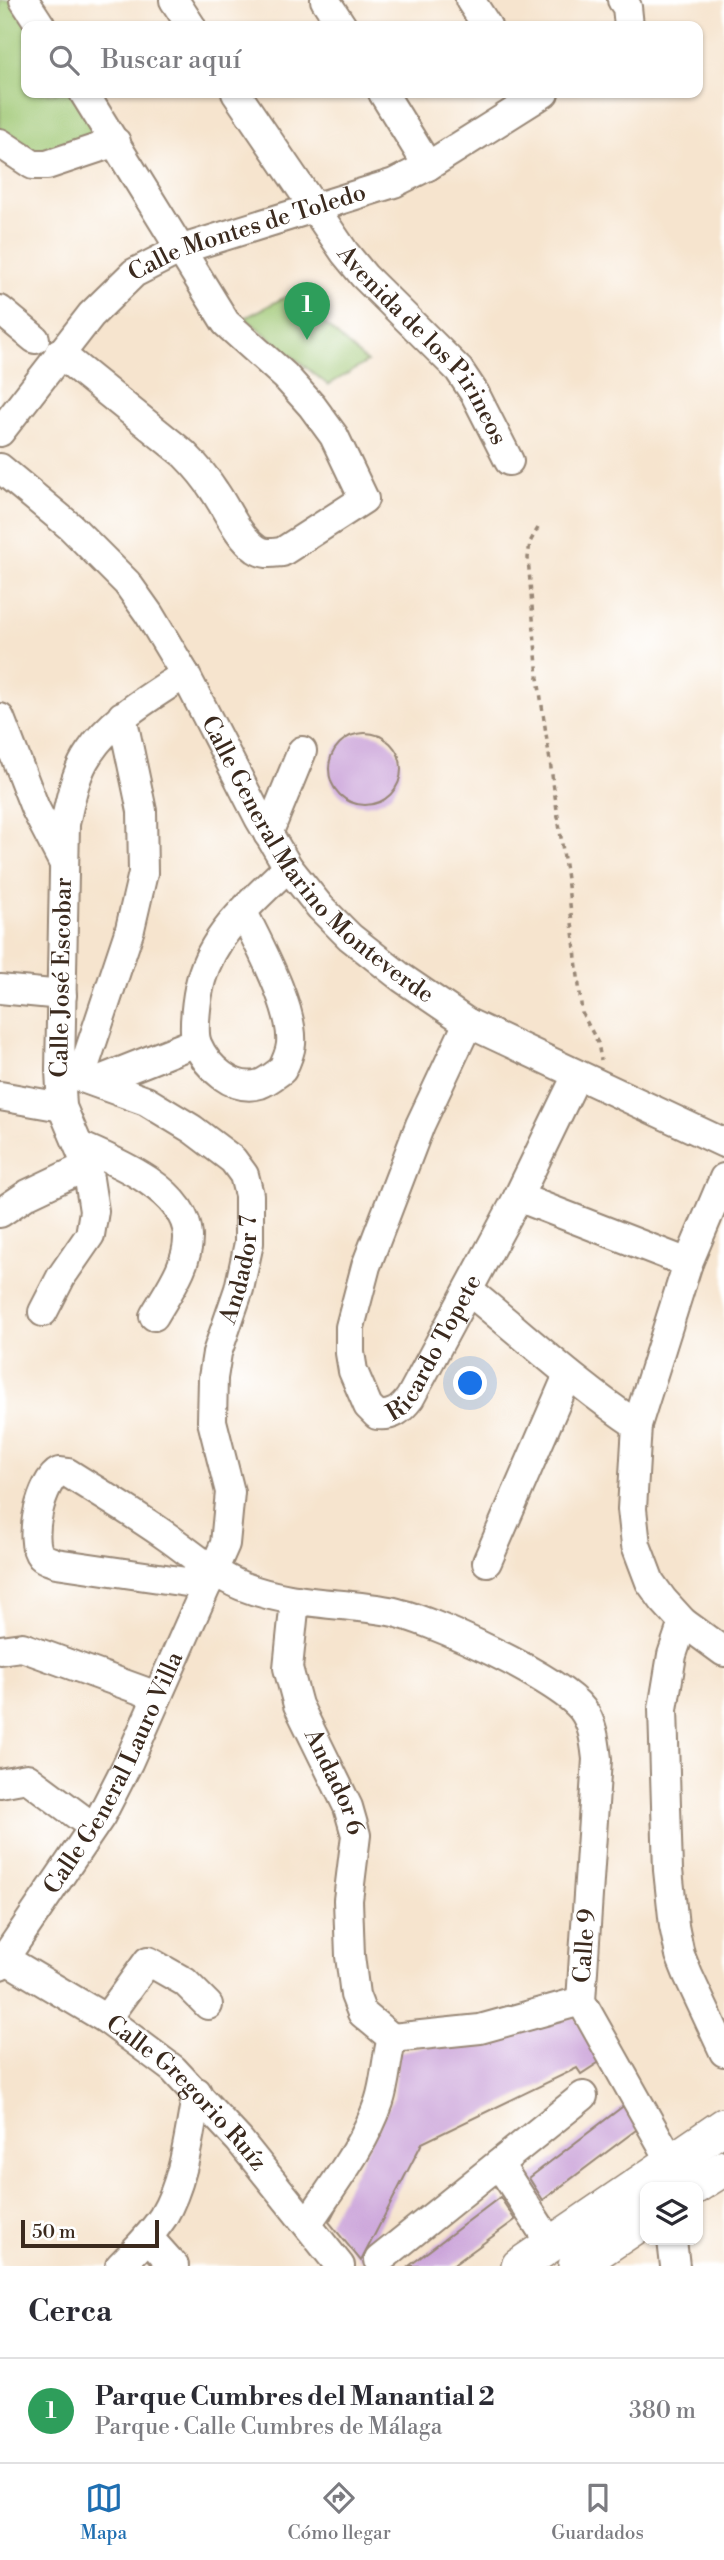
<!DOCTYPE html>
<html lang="es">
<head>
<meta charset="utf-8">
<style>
	:root { --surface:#fff; --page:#f2f2f3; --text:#2b2b33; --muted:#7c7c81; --line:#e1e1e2; --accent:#1f6fb2 }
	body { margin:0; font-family:"Libre Bodoni",serif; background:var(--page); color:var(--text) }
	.controls { position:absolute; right:21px; bottom:21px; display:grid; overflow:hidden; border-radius:14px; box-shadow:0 2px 5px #0004 }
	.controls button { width:63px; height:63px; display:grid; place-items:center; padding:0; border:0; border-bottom:2px solid var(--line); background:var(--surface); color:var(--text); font:35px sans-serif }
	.scale { position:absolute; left:21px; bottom:18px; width:138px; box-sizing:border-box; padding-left:7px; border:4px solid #3b2a1e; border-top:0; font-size:19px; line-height:24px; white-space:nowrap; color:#3b2a1e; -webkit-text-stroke:5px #fff; paint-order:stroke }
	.you { position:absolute; left:471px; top:1384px; width:24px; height:24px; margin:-18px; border:5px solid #fff; border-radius:50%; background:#1a73e8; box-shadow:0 0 0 10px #1a73e833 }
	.badge { display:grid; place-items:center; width:46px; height:46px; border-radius:50%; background:var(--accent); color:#fff; font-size:23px; font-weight:700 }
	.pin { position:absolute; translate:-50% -58px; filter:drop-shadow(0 2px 4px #0008) }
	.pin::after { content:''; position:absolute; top:37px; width:24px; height:21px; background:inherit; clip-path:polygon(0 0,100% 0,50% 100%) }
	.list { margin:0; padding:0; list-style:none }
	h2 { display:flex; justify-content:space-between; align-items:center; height:91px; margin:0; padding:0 28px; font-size:30px }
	h2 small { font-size:23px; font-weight:400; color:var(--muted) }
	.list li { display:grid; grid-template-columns:46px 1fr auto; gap:21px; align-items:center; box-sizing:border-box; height:105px; padding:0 28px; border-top:2px solid var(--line) }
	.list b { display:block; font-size:26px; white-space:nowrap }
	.list p { margin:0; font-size:23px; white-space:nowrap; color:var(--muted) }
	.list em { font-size:23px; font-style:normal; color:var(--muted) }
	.icon { flex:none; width:38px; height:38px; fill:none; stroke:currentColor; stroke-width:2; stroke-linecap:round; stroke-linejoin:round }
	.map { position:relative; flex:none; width:724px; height:2266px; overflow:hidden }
	.search { position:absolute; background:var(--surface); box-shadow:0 2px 5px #0004; left:21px; right:21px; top:21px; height:77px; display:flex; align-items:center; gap:18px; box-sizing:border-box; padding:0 24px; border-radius:14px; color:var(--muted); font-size:26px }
	.sheet { height:196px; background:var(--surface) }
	nav { display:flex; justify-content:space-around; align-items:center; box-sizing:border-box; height:98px; border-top:2px solid var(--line); background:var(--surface); font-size:19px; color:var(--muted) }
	nav a { display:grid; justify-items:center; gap:4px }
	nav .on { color:var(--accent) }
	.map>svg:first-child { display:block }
	.green { fill:#9fc773; stroke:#6d7848; stroke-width:2 }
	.building { fill:#cca6da }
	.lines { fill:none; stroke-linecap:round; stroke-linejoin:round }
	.minor-casing { stroke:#988776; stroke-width:32 }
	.major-casing { stroke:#988776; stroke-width:38 }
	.path { stroke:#988776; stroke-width:3.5; stroke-dasharray:5 5; stroke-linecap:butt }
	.minor { stroke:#fff; stroke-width:28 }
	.major { stroke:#fff; stroke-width:35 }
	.labels { text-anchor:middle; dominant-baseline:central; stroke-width:6; stroke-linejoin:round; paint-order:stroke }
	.street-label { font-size:24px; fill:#3b2a1e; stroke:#fff }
</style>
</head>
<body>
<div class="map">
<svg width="724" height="2266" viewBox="0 0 724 2266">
	<rect width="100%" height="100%" fill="#fff"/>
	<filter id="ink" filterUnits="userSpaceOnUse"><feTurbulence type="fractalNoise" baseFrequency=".0143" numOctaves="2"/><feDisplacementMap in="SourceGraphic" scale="14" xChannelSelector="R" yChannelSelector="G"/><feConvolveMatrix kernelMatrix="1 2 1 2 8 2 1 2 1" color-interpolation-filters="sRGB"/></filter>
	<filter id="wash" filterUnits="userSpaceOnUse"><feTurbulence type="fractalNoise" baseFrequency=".00686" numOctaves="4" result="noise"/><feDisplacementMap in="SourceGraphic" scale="28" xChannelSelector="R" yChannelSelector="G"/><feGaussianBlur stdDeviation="1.57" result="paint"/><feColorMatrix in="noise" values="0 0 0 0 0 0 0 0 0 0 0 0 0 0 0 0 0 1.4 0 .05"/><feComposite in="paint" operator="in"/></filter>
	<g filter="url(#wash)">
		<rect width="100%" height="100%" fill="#f6e4ce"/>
		<g class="green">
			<path d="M0,0H17L26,26V93H78L107,136L37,162L0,133Z"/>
			<path d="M291,294L367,362L328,385L245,318Z"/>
		</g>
		<g id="blocks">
			<g class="building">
				<circle cx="365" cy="769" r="36"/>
				<path d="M575,2017L601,2061L581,2074L577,2068L422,2143L361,2261L329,2222L394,2097L398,2052Z"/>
				<path d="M626,2104L640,2127L543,2200L529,2178Z"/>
				<path d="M500,2197L515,2220L452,2266H409Z"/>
			</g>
		</g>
	</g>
	<g filter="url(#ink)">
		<use href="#blocks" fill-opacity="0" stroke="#988776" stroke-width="2"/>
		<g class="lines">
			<g class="minor-casing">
				<g id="minor">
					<path d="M24,0L41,26"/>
					<path d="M174,0L191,26"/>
					<path d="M325,0L342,26"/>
					<path d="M470,0L487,26"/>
					<path d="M622,0L627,7L629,26"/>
					<path id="s1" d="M236,93L345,253L364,276L459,370L475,394L509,461"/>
					<path d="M383,93L428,166"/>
					<path d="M0,143L33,165H47L116,142"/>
					<path d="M0,310L35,339"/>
					<path d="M59,353L184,454C196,466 206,478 215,492C228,511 237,535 256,549C265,555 272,553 282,552L364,499L334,436L312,406L285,376L226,323L84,93"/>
					<path id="s2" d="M0,432L91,315L134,273L179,250L394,183L428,166L544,93"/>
					<path id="s3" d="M0,468L71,527L127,583L149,614L185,674L259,818L288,867L320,907L350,937L402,978L468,1023L724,1143"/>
					<path d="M0,718L35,808L63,862"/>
					<path d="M268,834L302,751"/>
					<path d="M243,912C259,945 294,1008 291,1044C290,1054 286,1062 282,1070C275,1075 268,1081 260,1084C233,1092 207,1067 197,1044C192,1031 197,995 201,980C213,933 254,900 288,867"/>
					<path d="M0,989L62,995"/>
					<path id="s4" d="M468,1023L420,1125L366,1266L350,1327V1353L353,1371L368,1406L377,1415C392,1417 401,1410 410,1398L518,1197L577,1075"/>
					<path d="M81,1076L130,929L143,873L142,811L122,716"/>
					<path d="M95,1082L196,1042"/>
					<path d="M0,1096L62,1107"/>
					<path d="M80,1146C115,1161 186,1190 188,1236C189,1264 167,1293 154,1316"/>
					<path d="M724,1178L688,1263L637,1425L632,1509L636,1545L650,1582L663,1600L683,1622L724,1652"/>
					<path d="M518,1197L688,1263"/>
					<path d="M0,1213L28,1194L87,1166"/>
					<path d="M469,1291C525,1336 577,1385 637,1425"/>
					<path id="s5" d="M43,1312L61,1277L90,1235L94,1211L87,1166L62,1107L60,1070L65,824C70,801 75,773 89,753C112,718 151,697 185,674"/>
					<path d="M487,1562L568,1375"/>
					<path d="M207,1585L56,1563C51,1561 45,1560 41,1556C27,1540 42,1480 59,1472L68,1473C101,1494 135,1514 166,1536C192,1554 213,1574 242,1586C289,1605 340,1602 389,1611C429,1618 558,1678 582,1709C593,1723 595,1742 597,1759L581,2001L671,2161L675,2187"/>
					<path id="s6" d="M295,1600L288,1668L298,1705L348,1807L356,1835L348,1900L350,1956L355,1995L362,2013L392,2038"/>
					<path d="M683,1622L672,1655L663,1709L668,1870L674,1926L680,1955L688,1975L724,2052"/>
					<path d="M0,1650L22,1647L157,1696"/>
					<path d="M0,1783L27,1778L93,1827"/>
					<path id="s7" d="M0,1956L106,2019L173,2069L239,2140L340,2266"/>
					<path id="s8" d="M0,1965L101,1816L128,1763L225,1544L230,1492L212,1421L213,1378L217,1353L239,1289L249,1243V1195L244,1175L233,1160L192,1129L146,1101L60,1070"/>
					<path d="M106,2019L148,1961L185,1982L208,2005"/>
					<path d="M392,2038L480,2029L581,2001"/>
					<path d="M499,2164L550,2243"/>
					<path d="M308,2223C333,2185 364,2146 379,2102C386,2081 386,2059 392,2038"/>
					<path d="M148,2237L174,2266"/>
					<path d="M672,2240L675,2266"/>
					<path d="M379,2260L583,2096"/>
					<path d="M120,2266C135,2251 151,2235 163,2217C185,2180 189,2133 197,2092"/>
				</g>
			</g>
			<g class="major-casing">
				<g id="major">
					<path d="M694,2187L724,2168"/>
					<path d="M519,2266L724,2126"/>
					<path d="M576,2266L645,2220"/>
				</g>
			</g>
			<path class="path" d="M538,528L530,542L528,558L538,678L568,886L582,1013L598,1043L601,1060"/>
			<use href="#minor" class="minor"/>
			<use href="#major" class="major"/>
		</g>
	</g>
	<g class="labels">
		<g class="street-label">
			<text stroke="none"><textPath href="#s2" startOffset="329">Calle Montes de Toledo</textPath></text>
			<text stroke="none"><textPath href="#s1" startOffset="315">Avenida de los Pirineos</textPath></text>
			<text stroke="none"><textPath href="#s3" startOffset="511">Calle General Marino Monteverde</textPath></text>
			<text stroke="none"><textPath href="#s5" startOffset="354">Calle José Escobar</textPath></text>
			<text stroke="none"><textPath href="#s8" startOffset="760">Andador 7</textPath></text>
			<text stroke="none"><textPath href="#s4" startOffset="516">Ricardo Topete</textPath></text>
			<text stroke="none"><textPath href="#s8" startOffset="224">Calle General Lauro Villa</textPath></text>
			<text stroke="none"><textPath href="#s6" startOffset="192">Andador 6</textPath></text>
			<text transform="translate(585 1946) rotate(-86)">Calle 9</text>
			<text stroke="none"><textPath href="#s7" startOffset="233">Calle Gregorio Ruíz</textPath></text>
		</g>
	</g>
</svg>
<div class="controls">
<button><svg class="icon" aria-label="layers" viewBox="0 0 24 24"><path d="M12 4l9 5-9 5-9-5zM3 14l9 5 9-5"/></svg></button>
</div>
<div class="scale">50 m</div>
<div class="you"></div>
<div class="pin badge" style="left:307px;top:340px;background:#2e9e5b">1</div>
<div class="search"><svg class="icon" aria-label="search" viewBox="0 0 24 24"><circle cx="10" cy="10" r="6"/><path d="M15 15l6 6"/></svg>Buscar aquí</div>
</div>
<section class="sheet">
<h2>Cerca<small></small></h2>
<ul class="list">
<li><span class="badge" style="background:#2e9e5b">1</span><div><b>Parque Cumbres del Manantial 2</b><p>Parque · Calle Cumbres de Málaga</p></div><em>380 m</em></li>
</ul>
</section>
<nav>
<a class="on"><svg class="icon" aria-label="map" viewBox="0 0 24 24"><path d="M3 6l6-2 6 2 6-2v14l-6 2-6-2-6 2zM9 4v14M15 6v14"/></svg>Mapa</a>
<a><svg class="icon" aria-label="directions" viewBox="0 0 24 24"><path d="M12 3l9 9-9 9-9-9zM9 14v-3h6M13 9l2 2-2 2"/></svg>Cómo llegar</a>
<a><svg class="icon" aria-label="saved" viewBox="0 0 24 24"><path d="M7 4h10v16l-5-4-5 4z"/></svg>Guardados</a>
</nav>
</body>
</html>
